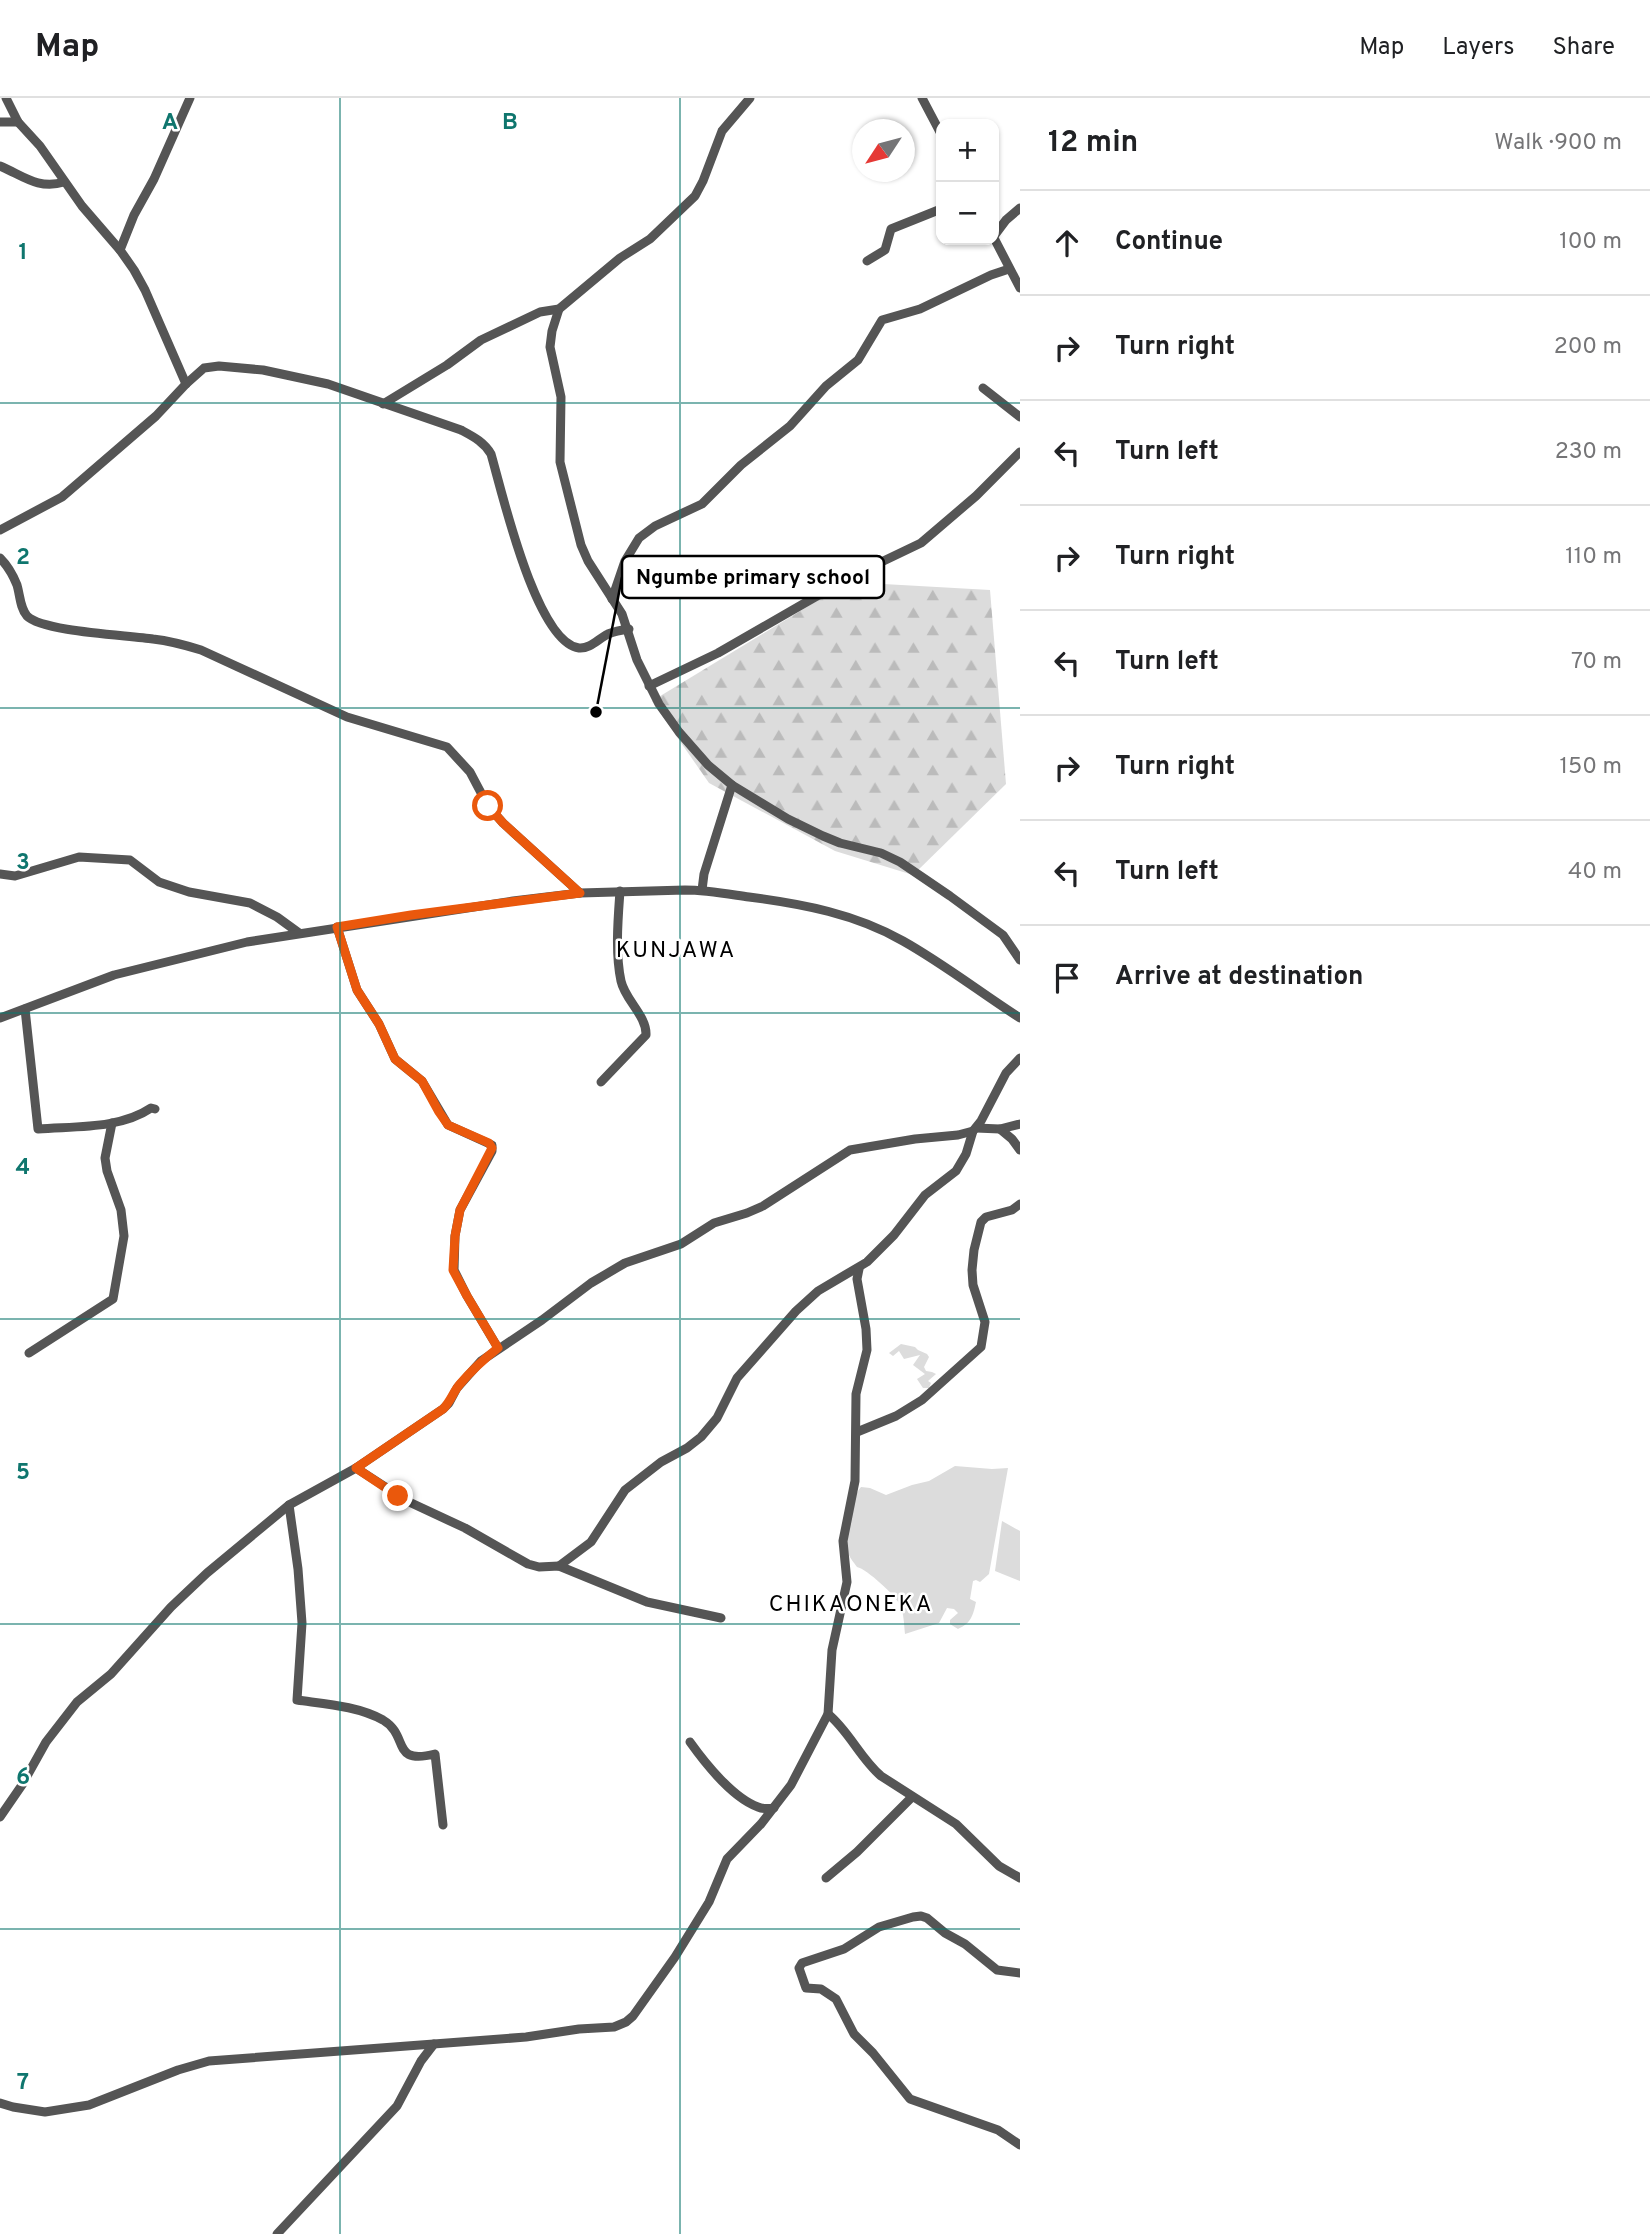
<!DOCTYPE html>
<html lang="en">
<head>
<meta charset="utf-8">
<style>
	:root { --surface:#fff; --page:#f2f2f2; --text:#202124; --muted:#757577; --line:#e0e0e0 }
	body { margin:0; font-family:Overpass,sans-serif; background:var(--page); color:var(--text) }
	.controls { position:absolute; right:21px; top:21px; display:grid; overflow:hidden; border-radius:14px; box-shadow:0 2px 5px #0004 }
	.controls button { width:63px; height:63px; display:grid; place-items:center; padding:0; border:0; border-bottom:2px solid var(--line); background:var(--surface); color:var(--text); font:35px sans-serif }
	.compass { position:absolute; left:852px; top:21px; width:63px; height:63px; border-radius:50%; background:var(--surface); box-shadow:0 2px 5px #0004; rotate:234deg }
	.stop { position:absolute; width:21px; height:21px; margin:-16px; border:5px solid #ea580c; border-radius:50%; background:#fff }
	.stop.end { background:#ea580c; border-color:#fff; box-shadow:0 2px 7px #0008 }
	.list { margin:0; padding:0; list-style:none }
	h2 { display:flex; justify-content:space-between; align-items:center; height:91px; margin:0; padding:0 28px; font-size:30px }
	h2 small { font-size:23px; font-weight:400; color:var(--muted) }
	.list li { display:grid; grid-template-columns:46px 1fr auto; gap:21px; align-items:center; box-sizing:border-box; height:105px; padding:0 28px; border-top:2px solid var(--line) }
	.list b { display:block; font-size:26px; white-space:nowrap }
	.list em { font-size:23px; font-style:normal; color:var(--muted) }
	.icon { flex:none; width:38px; height:38px; fill:none; stroke:currentColor; stroke-width:2; stroke-linecap:round; stroke-linejoin:round }
	.map { position:relative; flex:none; width:1020px; height:2136px; overflow:hidden }
	header { display:flex; align-items:center; gap:42px; box-sizing:border-box; height:98px; padding:0 35px; background:var(--surface); border-bottom:2px solid var(--line) }
	header strong { font-size:33px }
	nav { display:flex; gap:38px; margin-inline-start:auto; font-size:24px }
	main { display:flex }
	aside { flex:1; background:var(--surface) }
	.map>svg:first-child { display:block }
	.green { fill:#dcdcdc }
	.forest { fill:url(#forest-firs) }
	.lines { fill:none; stroke-linecap:round; stroke-linejoin:round }
	.minor { stroke:#555; stroke-width:9 }
	.route { stroke:#ea580c; stroke-width:9 }
	.grid { fill:none; stroke:#0f766e; stroke-width:2; stroke-opacity:0.55 }
	.labels { text-anchor:middle; dominant-baseline:central; stroke-width:5; stroke-linejoin:round; paint-order:stroke }
	.quarter-label { font-size:23px; letter-spacing:2px; fill:#000; stroke:#fff }
	.grid-label { font-size:23px; text-anchor:middle; font-weight:bold; fill:#0f766e; stroke:#fff; stroke-width:5; stroke-linejoin:round; paint-order:stroke }
	.leader { fill:none; stroke:#000; stroke-width:2.5 }
	.callout-dot { fill:#000; stroke:#fff; stroke-width:2.5 }
	.callout { fill:#fff; stroke:#000; stroke-width:2.5 }
	.callout-label { font-size:21px; text-anchor:middle; font-weight:bold; fill:#000 }
</style>
</head>
<body>
<header>
<strong>Map</strong>
<nav><a>Map</a><a>Layers</a><a>Share</a></nav>
</header>
<main>
<div class="map">
<svg width="1020" height="2136" viewBox="0 0 1020 2136">
	<defs>
		<pattern id="forest-firs" width="22" height="20" patternUnits="userSpaceOnUse" patternTransform="scale(1.75)"><rect width="22" height="20" fill="#dcdcdc"/><path d="M5 1l3.5 6h-7zM16 11l3.5 6h-7z" fill="#bbb"/></pattern>
	</defs>
	<rect width="100%" height="100%" fill="#fff"/>
	<g class="green">
		<path d="M901,1246L915,1249L918,1252L927,1256L929,1259L924,1269L926,1273L932,1274L936,1276L928,1283L931,1285L929,1290H923L917,1281L925,1276L913,1267L920,1257L904,1261L899,1253L893,1258L889,1255Z"/>
		<path d="M955,1368L992,1371L1008,1370L989,1476L980,1484L976,1482L973,1483L970,1501L976,1504C973,1518 971,1525 958,1531L950,1526V1522L958,1515L954,1511L947,1510L939,1525L905,1536C904,1527 904,1515 900,1507C896,1498 867,1471 857,1469C854,1465 850,1460 848,1455C845,1439 850,1400 861,1389L870,1390L886,1397L912,1387L929,1383Z"/>
		<path d="M1002,1423L1020,1433V1483L995,1473Z"/>
	</g>
	<path class="forest" d="M848,484L990,492L1006,686L913,777L835,753L709,685L652,603Z"/>
	<g class="lines">
		<g class="minor">
			<path d="M6,0L18,24L40,48L82,108L120,152L134,172L145,192L186,286"/>
			<path d="M922,0L941,36"/>
			<path d="M0,24H18"/>
			<path d="M0,68C22,77 38,92 64,84"/>
			<path d="M994,138L1006,122L1020,110"/>
			<path d="M994,140L1020,190"/>
			<path d="M120,152L134,117L154,81L190,0"/>
			<path d="M867,163L885,152L891,131L941,111"/>
			<path d="M559,211L552,233L550,249L561,299L560,364L581,447L588,463L622,516L637,562L659,606L679,634L708,667L732,687L704,776L702,792"/>
			<path d="M983,290L1020,319"/>
			<path d="M383,306L447,267L481,242L540,214L559,211L620,160L650,141L695,98L703,83L722,33L750,0"/>
			<path d="M0,432L62,399L156,318L186,286L204,270L219,268L263,272L328,286L461,332C474,339 484,344 491,356C502,394 536,544 579,550C590,551 598,541 608,536C615,533 621,532 629,531"/>
			<path d="M0,460C8,468 13,477 17,487C20,497 20,510 27,518C43,534 128,537 153,541C170,543 185,547 201,552L347,619L447,649L470,674L488,708L503,725L580,795"/>
			<path d="M612,501L625,463L639,440L655,428L702,406L741,367L790,328L826,288L858,262L882,222L920,211L991,177L1009,171"/>
			<path d="M649,588L718,555L850,479L921,445L976,398L1020,354"/>
			<path d="M732,687L788,721L823,738L840,745L881,755L900,764L950,798L1003,837L1020,862"/>
			<path d="M0,776L15,778L79,759L130,762L159,784L189,794L250,805L277,819L299,835"/>
			<path d="M337,829L357,892L379,926L395,961L422,983L448,1027L492,1047V1053L460,1112L455,1138L454,1172L467,1198L498,1250"/>
			<path d="M25,911L38,1031C76,1028 120,1031 151,1010L155,1011"/>
			<path d="M0,920L114,877L247,844L513,803L580,795L685,792C707,792 728,796 749,799C803,806 856,816 903,843C944,866 981,895 1020,920"/>
			<path d="M601,984L646,937C647,918 625,902 621,883C615,855 618,821 620,793"/>
			<path d="M976,1030L1000,1031L1020,1026"/>
			<path d="M1000,1031L1012,1041L1020,1052"/>
			<path d="M29,1255L113,1201L124,1138L121,1112L107,1073L105,1060L112,1025"/>
			<path d="M857,1334L896,1318L922,1302L981,1249L985,1224L973,1187L972,1172L974,1152L981,1124L986,1119L1012,1112L1020,1106"/>
			<path d="M356,1370L407,1403L465,1430L528,1466L539,1469L559,1468L647,1504L721,1520"/>
			<path d="M289,1407L298,1471L302,1525L297,1602C325,1606 358,1608 383,1622C410,1638 390,1667 435,1656L443,1727"/>
			<path d="M559,1468L591,1444L625,1392L661,1364L687,1350L701,1339L717,1320L737,1280L796,1213L818,1193L867,1164L894,1137L925,1097L956,1073L966,1056L973,1033"/>
			<path d="M828,1616C849,1633 860,1660 881,1678L956,1726L999,1768L1020,1780"/>
			<path d="M690,1644C705,1665 733,1700 758,1709C763,1711 768,1711 774,1710"/>
			<path d="M0,1719L22,1687L46,1644L77,1604L111,1576L171,1509L207,1475L289,1407L356,1370L443,1311L449,1305L457,1290L481,1263L542,1222L591,1185L625,1165L681,1146L714,1125L747,1115L763,1108L850,1052L915,1041L958,1037L973,1033L981,1023L1006,975L1020,960"/>
			<path d="M826,1780L857,1754L912,1699"/>
			<path d="M1020,1875L997,1872L965,1846L945,1835L927,1820L921,1818L913,1819L879,1829L844,1851L802,1865L799,1870L806,1890L821,1891L836,1901L854,1936L873,1955L910,2001L998,2032L1020,2047"/>
			<path d="M0,2005L13,2009L45,2014L89,2007L178,1972L209,1963L526,1939L579,1931L614,1929L626,1924L633,1918L675,1859L709,1804L727,1761L761,1726L791,1687L828,1616L832,1552L847,1484L843,1443L855,1383L856,1296L867,1252L866,1231L857,1181L859,1171"/>
			<path d="M277,2136L397,2008L421,1963L434,1946"/>
		</g>
	</g>
	<g class="lines">
		<path class="route" d="M398,1398L356,1370L443,1311C451,1303 453,1294 460,1286C471,1273 484,1261 498,1250L467,1198L453,1172L455,1138L460,1112L492,1050L489,1045L448,1027L439,1014L422,983L395,961L379,926L357,892L337,829L411,817L580,795L503,725L488,708"/>
	</g>
	<path class="grid" d="M340,0V2136M680,0V2136M0,305H1020M0,610H1020M0,915H1020M0,1221H1020M0,1526H1020M0,1831H1020"/>
	<g class="labels">
		<g class="quarter-label">
			<text x="676" y="853">KUNJAWA</text>
			<text x="851" y="1507">CHIKAONEKA</text>
		</g>
	</g>
	<g class="grid-label">
		<text x="170" y="31">A</text>
		<text x="510" y="31">B</text>
		<text x="23" y="161">1</text>
		<text x="23" y="466">2</text>
		<text x="23" y="771">3</text>
		<text x="23" y="1076">4</text>
		<text x="23" y="1381">5</text>
		<text x="23" y="1686">6</text>
		<text x="23" y="1991">7</text>
	</g>
	<path class="leader" d="M596 614L622 479"/>
	<circle class="callout-dot" cx="596" cy="614" r="7"/>
	<rect class="callout" x="622" y="458" width="262" height="42" rx="7"/>
	<g class="callout-label">
		<text x="753" y="486">Ngumbe primary school</text>
	</g>
</svg>
<div class="controls">
<button>+</button>
<button>−</button>
</div>
<svg class="compass" viewBox="-18 -18 36 36"><path d="M0-13l5 13h-10z" fill="#e53935"/><path d="M0 13l5-13h-10z" fill="#757577"/></svg>
<div class="stop" style="left:488px;top:708px"></div>
<div class="stop end" style="left:398px;top:1398px"></div>
</div>
<aside>
<h2>12 min<small>Walk · 900 m</small></h2>
<ul class="list">
<li><svg class="icon" aria-label="ahead" viewBox="0 0 24 24"><path d="M12 20V5M6 11l6-6 6 6"/></svg><div><b>Continue</b></div><em>100 m</em></li>
<li><svg class="icon" aria-label="right" viewBox="0 0 24 24"><path d="M7 20v-9h11M14 6l5 5-5 5"/></svg><div><b>Turn right</b></div><em>200 m</em></li>
<li><svg class="icon" aria-label="left" viewBox="0 0 24 24"><path d="M17 20v-9H6M10 6l-5 5 5 5"/></svg><div><b>Turn left</b></div><em>230 m</em></li>
<li><svg class="icon" aria-label="right" viewBox="0 0 24 24"><path d="M7 20v-9h11M14 6l5 5-5 5"/></svg><div><b>Turn right</b></div><em>110 m</em></li>
<li><svg class="icon" aria-label="left" viewBox="0 0 24 24"><path d="M17 20v-9H6M10 6l-5 5 5 5"/></svg><div><b>Turn left</b></div><em>70 m</em></li>
<li><svg class="icon" aria-label="right" viewBox="0 0 24 24"><path d="M7 20v-9h11M14 6l5 5-5 5"/></svg><div><b>Turn right</b></div><em>150 m</em></li>
<li><svg class="icon" aria-label="left" viewBox="0 0 24 24"><path d="M17 20v-9H6M10 6l-5 5 5 5"/></svg><div><b>Turn left</b></div><em>40 m</em></li>
<li><svg class="icon" aria-label="arrive" viewBox="0 0 24 24"><path d="M6 21V4h12l-3 4 3 4H6"/></svg><div><b>Arrive at destination</b></div></li>
</ul>
</aside>
</main>
</body>
</html>
